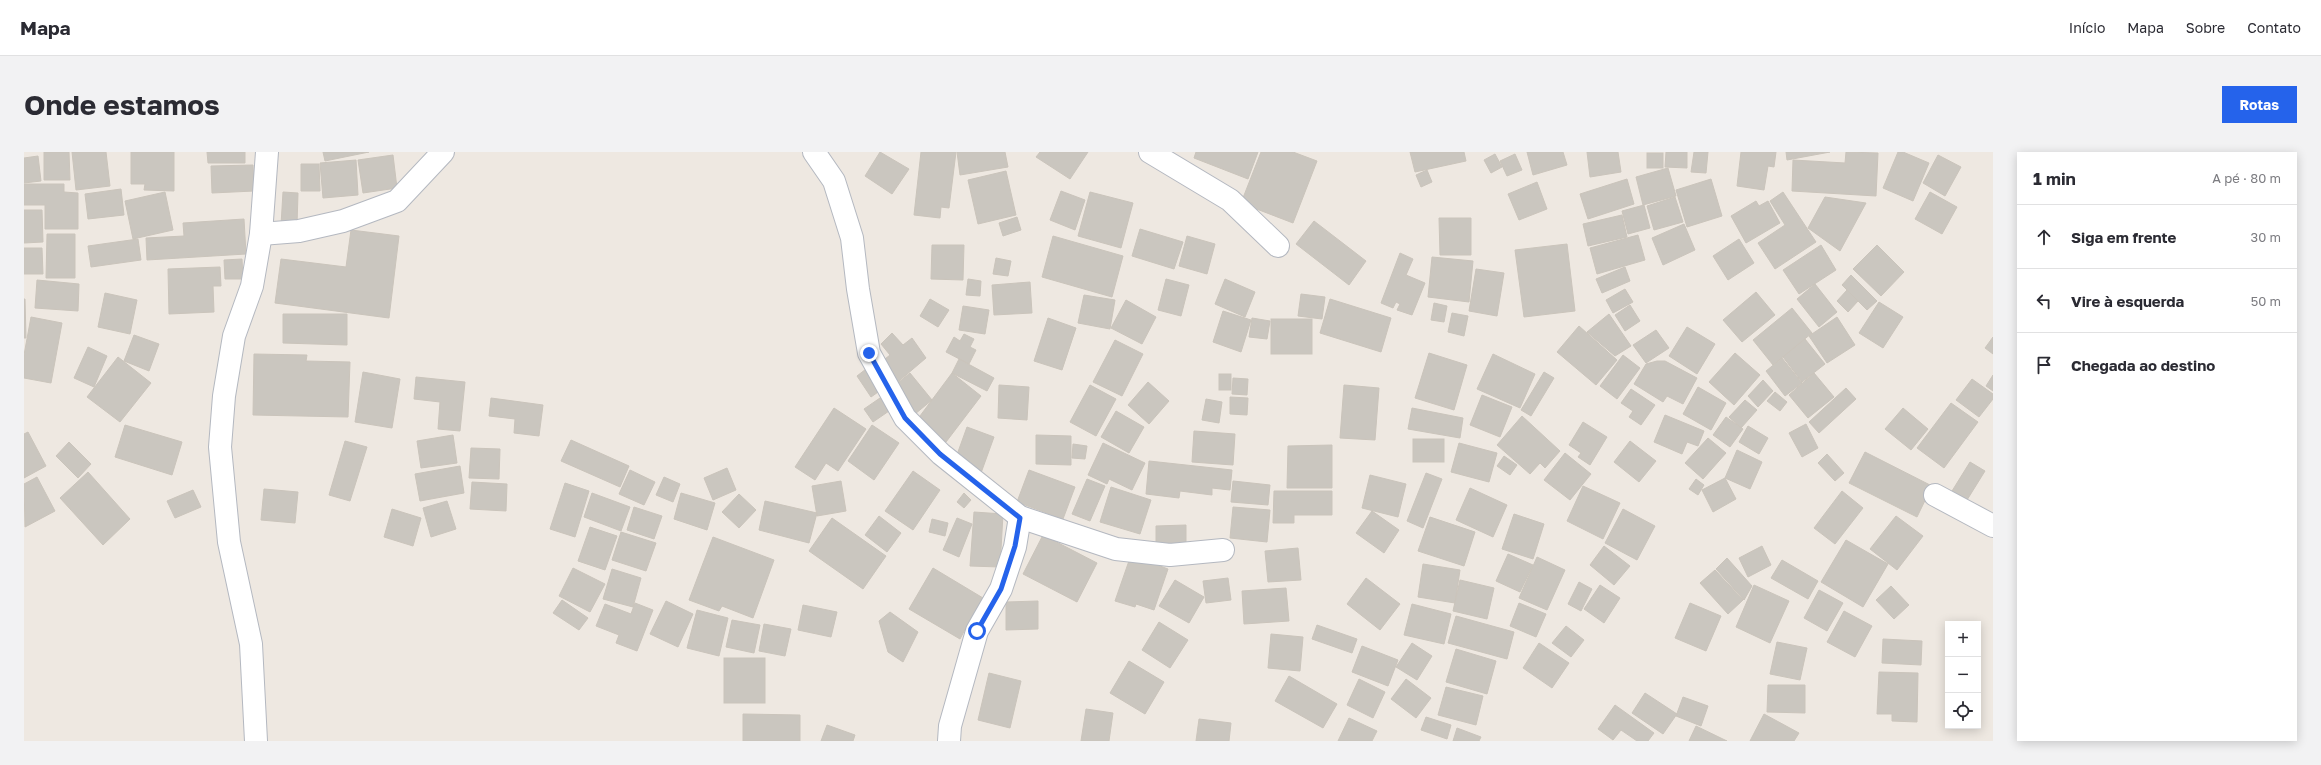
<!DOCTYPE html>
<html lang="pt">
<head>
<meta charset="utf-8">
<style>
	:root { --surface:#fff; --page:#f2f2f3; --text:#2b2b33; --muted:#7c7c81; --line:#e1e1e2; --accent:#2563eb }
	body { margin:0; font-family:"Golos Text",sans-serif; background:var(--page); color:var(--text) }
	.controls { position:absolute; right:12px; bottom:12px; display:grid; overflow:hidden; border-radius:0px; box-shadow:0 2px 10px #0003 }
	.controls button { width:36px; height:36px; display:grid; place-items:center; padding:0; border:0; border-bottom:1px solid var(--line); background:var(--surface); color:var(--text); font:20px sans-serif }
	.stop { position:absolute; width:12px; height:12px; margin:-9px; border:3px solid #2563eb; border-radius:50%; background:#fff }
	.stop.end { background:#2563eb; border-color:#fff; box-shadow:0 1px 4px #0008 }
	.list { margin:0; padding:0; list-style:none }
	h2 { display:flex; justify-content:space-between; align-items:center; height:52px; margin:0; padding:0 16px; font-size:17px }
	h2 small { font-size:13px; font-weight:400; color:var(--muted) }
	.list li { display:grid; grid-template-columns:26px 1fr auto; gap:12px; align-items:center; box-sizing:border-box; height:64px; padding:0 16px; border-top:1px solid var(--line) }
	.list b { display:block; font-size:15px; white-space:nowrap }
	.list em { font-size:13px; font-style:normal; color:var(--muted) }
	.icon { flex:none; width:22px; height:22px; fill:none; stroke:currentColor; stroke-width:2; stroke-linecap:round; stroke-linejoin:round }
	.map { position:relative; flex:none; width:1969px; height:589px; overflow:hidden; border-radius:0px }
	header { display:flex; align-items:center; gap:24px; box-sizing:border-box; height:56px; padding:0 20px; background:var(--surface); border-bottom:1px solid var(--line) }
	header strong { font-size:19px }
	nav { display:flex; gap:22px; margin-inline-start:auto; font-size:14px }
	.intro { display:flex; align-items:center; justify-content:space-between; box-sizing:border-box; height:96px; padding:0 24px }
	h1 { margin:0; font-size:28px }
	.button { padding:10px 18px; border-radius:0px; background:var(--accent); color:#fff; font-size:14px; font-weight:700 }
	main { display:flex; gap:24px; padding:0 24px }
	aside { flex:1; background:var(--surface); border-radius:0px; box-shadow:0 2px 10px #0003 }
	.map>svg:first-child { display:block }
	.building { fill:#cac6bf; stroke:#cac4bb }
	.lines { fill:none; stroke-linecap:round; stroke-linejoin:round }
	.minor-casing { stroke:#b4b8c0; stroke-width:24 }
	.minor { stroke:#fff; stroke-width:22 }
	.route { stroke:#2563eb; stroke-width:5 }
</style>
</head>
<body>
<header>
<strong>Mapa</strong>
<nav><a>Início</a><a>Mapa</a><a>Sobre</a><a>Contato</a></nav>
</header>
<div class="intro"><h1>Onde estamos</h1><a class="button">Rotas</a></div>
<main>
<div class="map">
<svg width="1969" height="589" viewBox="0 0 1969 589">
	<rect width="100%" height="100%" fill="#eee8e1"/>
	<g class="building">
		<path d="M20,0H45L46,28H20Z"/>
		<path d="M48,0H82L86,34L52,38Z"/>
		<path d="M107,0H150V39L120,38L121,32H107Z"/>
		<path d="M183,0H221V11H184Z"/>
		<path d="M299,0H345L301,9Z"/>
		<path d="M856,0L885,17L868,42L841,24Z"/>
		<path d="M897,0H932L925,56L917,55L916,66L890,63Z"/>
		<path d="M933,0H981L984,15L936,23Z"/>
		<path d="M1016,0H1064L1046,27L1012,5Z"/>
		<path d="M1172,0H1234L1224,27L1170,6Z"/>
		<path d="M1237,0H1269L1293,9L1269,71L1217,51Z"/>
		<path d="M1386,0H1440L1442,9L1391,20Z"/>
		<path d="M1503,0H1539L1543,13L1509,23Z"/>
		<path d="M1563,0H1594L1597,20L1566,25Z"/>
		<path d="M1642,0H1663V16L1641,15Z"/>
		<path d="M1670,0H1684L1682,21L1667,20Z"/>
		<path d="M1717,0H1752L1750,15L1744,14L1740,38L1713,34Z"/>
		<path d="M1762,0H1806L1763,8Z"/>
		<path d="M1822,0L1854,1L1852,44L1768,39L1769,8L1821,11Z"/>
		<path d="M1874,0H1879L1905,11L1889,49L1859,36Z"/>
		<rect x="1623" y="1" width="16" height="15"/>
		<path d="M1471,2L1478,15L1467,21L1460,8Z"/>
		<path d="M1491,2L1498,18L1483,24L1476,9Z"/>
		<path d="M369,3L373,36L339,41L334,8Z"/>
		<path d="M1914,3L1937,15L1921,44L1899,31Z"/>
		<path d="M14,4L17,29L0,31V6Z"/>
		<path d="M332,8L334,43L299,46L296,11Z"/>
		<path d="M277,12H295L296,39H277Z"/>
		<path d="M229,13L230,39L188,41L187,14Z"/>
		<path d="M1644,16L1652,44L1619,53L1612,25Z"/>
		<path d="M1403,18L1408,30L1397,35L1392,23Z"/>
		<path d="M982,19L992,63L954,72L944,28Z"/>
		<path d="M1603,27L1610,52L1564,67L1556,42Z"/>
		<path d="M1687,27L1698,64L1663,75L1652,38Z"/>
		<path d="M1513,30L1523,57L1495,68L1484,42Z"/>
		<path d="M0,32H40V40L54,41V77H21V53H0Z"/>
		<path d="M97,37L100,63L64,67L61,42Z"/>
		<path d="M1037,39L1061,48L1051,78L1026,68Z"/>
		<path d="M141,40L149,78L109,87L101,49Z"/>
		<path d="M259,40L274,41L273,73H257Z"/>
		<path d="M1066,40L1109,51L1097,96L1054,84Z"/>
		<path d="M1759,40L1792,90L1751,117L1734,91L1761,73L1746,49Z"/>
		<path d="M1906,40L1933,55L1918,82L1891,67Z"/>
		<path d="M1651,45L1659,70L1630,78L1623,54Z"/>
		<path d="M1801,45L1842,51L1816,99L1784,76Z"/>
		<path d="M1732,49L1735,54L1744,49L1756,71L1722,91L1707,64Z"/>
		<path d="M1620,53L1626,76L1604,82L1598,59Z"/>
		<path d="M0,58H18L19,90L0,91Z"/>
		<path d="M1598,63L1603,85L1564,94L1559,72Z"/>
		<path d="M993,65L997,78L979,84L975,71Z"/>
		<path d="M1415,66H1447V103H1416Z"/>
		<path d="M220,67L222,102L123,108L122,86L160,84L159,71Z"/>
		<path d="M1290,69L1342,109L1325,133L1272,92Z"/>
		<path d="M1660,72L1671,98L1639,113L1628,86Z"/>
		<path d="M1116,77L1159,90L1150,117L1108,104Z"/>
		<path d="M327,78L375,84L365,166L251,151L257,107L322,115Z"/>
		<path d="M23,82H51V126H22Z"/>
		<path d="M1614,83L1621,108L1573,122L1566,96Z"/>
		<path d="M1029,84L1099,104L1088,145L1018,125Z"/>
		<path d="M1163,84L1191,92L1183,122L1155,114Z"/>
		<path d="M114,87L117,108L67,115L64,94Z"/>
		<path d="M1715,87L1730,111L1704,128L1689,104Z"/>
		<path d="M1543,92L1551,159L1500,165L1491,98Z"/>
		<path d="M908,93H940L939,128L907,127Z"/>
		<path d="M1797,93L1812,118L1775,142L1759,118Z"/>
		<path d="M1853,93L1880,120L1857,144L1829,117Z"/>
		<path d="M0,96H18L19,122H0Z"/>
		<path d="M1376,101L1389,107L1382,123L1401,131L1388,163L1373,158L1376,152L1372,150L1369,156L1357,151Z"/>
		<path d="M1408,105L1449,109L1445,150L1404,145Z"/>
		<path d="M972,106L987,109L984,124L969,122Z"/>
		<path d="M218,107L219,127H201L200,108Z"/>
		<path d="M196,115L197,134H189L190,160L145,162L144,117Z"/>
		<path d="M1601,115L1606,129L1578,141L1572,127Z"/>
		<path d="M1452,117L1480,121L1473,164L1445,159Z"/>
		<path d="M1827,123L1853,149L1843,158L1818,133Z"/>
		<path d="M944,127L957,129L956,144L942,143Z"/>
		<path d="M1142,127L1165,133L1157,164L1134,158Z"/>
		<path d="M1201,127L1231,140L1221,165L1191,152Z"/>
		<path d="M13,128L55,132L54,159L11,156Z"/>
		<path d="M1006,130L1008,161L970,163L968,133Z"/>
		<path d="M1791,132L1813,160L1795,175L1773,147Z"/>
		<path d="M1601,137L1609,150L1589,161L1582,148Z"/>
		<path d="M1823,138L1834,149L1824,160L1813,149Z"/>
		<path d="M1732,140L1751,163L1718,190L1699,168Z"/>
		<path d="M81,141L113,148L106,182L74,175Z"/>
		<path d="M1277,142L1301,145L1298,167L1274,164Z"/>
		<path d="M1060,143L1091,148L1086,177L1054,171Z"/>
		<path d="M0,147H1L2,186H0Z"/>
		<path d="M906,147L925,158L914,175L896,164Z"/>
		<path d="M1306,147L1367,166L1357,200L1296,181Z"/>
		<path d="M1102,148L1132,165L1118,192L1087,176Z"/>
		<path d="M1855,150L1879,165L1859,196L1835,181Z"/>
		<path d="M1410,151L1423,154L1420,170L1407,168Z"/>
		<path d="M1606,153L1616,169L1601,179L1591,163Z"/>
		<path d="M939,154L965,158L961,182L935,178Z"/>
		<path d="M1768,156L1788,181L1749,213L1729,188Z"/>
		<path d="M1199,159L1227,168L1217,200L1189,190Z"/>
		<path d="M1428,161L1444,164L1440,184L1424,180Z"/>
		<path d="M259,162H323V193L259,191Z"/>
		<path d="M1585,162L1607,194L1591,204L1563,180Z"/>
		<path d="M7,165L38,171L27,231L0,226V203Z"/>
		<path d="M1813,165L1831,193L1803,211L1785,184Z"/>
		<path d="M1024,166L1052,176L1038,218L1010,209Z"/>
		<path d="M1228,166L1246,169L1243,187L1225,185Z"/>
		<rect x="1247" y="167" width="41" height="35"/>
		<path d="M1555,174L1593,208L1572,233L1533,200Z"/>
		<path d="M1663,175L1691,192L1673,222L1645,204Z"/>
		<path d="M1632,178L1645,196L1622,211L1609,193Z"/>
		<path d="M868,181L879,193L888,186L902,206L869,234L856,211L866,203L857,192Z"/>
		<path d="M940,182L950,187L946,195L952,198L945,212L922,200L930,185L936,189Z"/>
		<path d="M110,183L135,192L125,219L100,209Z"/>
		<path d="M1969,185V202L1961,196Z"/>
		<path d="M1781,187L1801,212L1778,230L1759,205Z"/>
		<path d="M1091,188L1119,202L1098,244L1069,230Z"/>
		<path d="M64,195L83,204L70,235L50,226Z"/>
		<path d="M1405,201L1443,213L1430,258L1391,246Z"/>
		<path d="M1711,201L1736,223L1710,253L1685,230Z"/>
		<path d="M230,202L283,203L282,209L326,210L324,265L229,263Z"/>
		<path d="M1469,202L1511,222L1496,256L1453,237Z"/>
		<path d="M1599,203L1616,216L1593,247L1576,234Z"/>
		<path d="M94,205L127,231L96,270L63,245Z"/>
		<path d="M1758,206L1778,231L1761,244L1742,219Z"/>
		<path d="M935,207L970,226L963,239L928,221Z"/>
		<path d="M1633,209H1641L1673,226L1659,252L1643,244L1639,250L1610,232L1622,212Z"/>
		<path d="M842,217L857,238L847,245L833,224Z"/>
		<path d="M339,220L376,227L368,276L331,270Z"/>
		<path d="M1520,220L1530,226L1507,264L1497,258Z"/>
		<path d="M886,221L908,248L891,262L869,235Z"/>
		<path d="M928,221L957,244L922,290L893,268Z"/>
		<path d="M1790,221L1810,245L1784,266L1765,243Z"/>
		<rect x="1195" y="222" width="12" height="16"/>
		<path d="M1969,223V239L1962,234Z"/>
		<path d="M392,225L441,230L436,279L414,277L416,250L390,247Z"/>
		<path d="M1209,226L1224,227L1223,243L1208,242Z"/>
		<path d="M1948,227L1969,242V247L1955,265L1932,248Z"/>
		<path d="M1739,228L1749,239L1734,255L1724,244Z"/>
		<path d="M1124,230L1145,249L1125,272L1104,253Z"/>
		<path d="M975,233L1005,235L1003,268L974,266Z"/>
		<path d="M1066,233L1092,247L1072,284L1046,270Z"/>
		<path d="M1320,233L1355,236L1351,288L1316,286Z"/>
		<path d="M1674,235L1702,251L1687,278L1659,262Z"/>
		<path d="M1822,236L1832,247L1795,281L1785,270Z"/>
		<path d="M1607,237L1631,253L1617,273L1605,265L1609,259L1597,251Z"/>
		<path d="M1751,240L1763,250L1756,259L1743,249Z"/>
		<path d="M1458,243L1488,255L1476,285L1446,273Z"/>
		<path d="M1206,245L1224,246L1223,263L1206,262Z"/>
		<path d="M467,246L519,253L515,284L490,281L491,267L465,264Z"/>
		<path d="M856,246L865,259L849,270L840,257Z"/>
		<path d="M1182,247L1198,250L1195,271L1178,268Z"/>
		<path d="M1721,248L1733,258L1717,276L1705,265Z"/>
		<path d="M1927,251L1954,270L1920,316L1893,296Z"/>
		<path d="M810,256L842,277L814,319L802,311L791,328L771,315Z"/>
		<path d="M1388,256L1439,266L1436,286L1384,277Z"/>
		<path d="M1879,256L1904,277L1887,298L1861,277Z"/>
		<path d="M1092,259L1120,275L1105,301L1077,285Z"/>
		<path d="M1641,263L1680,279L1674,294L1663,290L1658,302L1630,290Z"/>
		<path d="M1498,264L1536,299L1521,316L1516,311L1506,322L1473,293Z"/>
		<path d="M1702,265L1719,277L1706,295L1689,283Z"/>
		<path d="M1559,270L1583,285L1566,313L1554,305L1557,301L1545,293Z"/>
		<path d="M1782,272L1794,296L1778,305L1765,281Z"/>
		<path d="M101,273L158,290L148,323L91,305Z"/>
		<path d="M848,273L875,291L850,328L824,309Z"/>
		<path d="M1724,274L1744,286L1735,302L1715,290Z"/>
		<path d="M943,275L970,285L957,321L930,311Z"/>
		<path d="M1170,279L1211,282L1209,313L1168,310Z"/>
		<path d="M4,280L22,314L0,326V282Z"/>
		<path d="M429,283L433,311L397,316L393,289Z"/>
		<path d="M1012,283L1047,284V313L1012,312Z"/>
		<path d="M1684,286L1702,301L1679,327L1661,311Z"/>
		<rect x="1389" y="287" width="31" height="23"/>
		<path d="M547,288L605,314L596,335L537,309Z"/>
		<path d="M321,289L343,295L326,349L305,343Z"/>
		<path d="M1606,289L1632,309L1615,330L1590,310Z"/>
		<path d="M45,290L67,312L54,326L32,304Z"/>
		<path d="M1079,291L1121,311L1108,338L1085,327L1083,332L1064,323Z"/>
		<path d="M1435,291L1473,301L1465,330L1427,320Z"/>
		<path d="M1049,292L1063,294L1061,307L1048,306Z"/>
		<path d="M1308,293V336H1263L1264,294Z"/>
		<path d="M447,296L476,297L475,327L445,326Z"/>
		<path d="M1713,298L1738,310L1726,337L1701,326Z"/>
		<path d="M1841,300L1908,334L1893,365L1825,331Z"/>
		<path d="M1541,301L1567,322L1546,348L1520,328Z"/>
		<path d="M1803,302L1820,321L1811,329L1794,311Z"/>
		<path d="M1480,304L1493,313L1486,323L1473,314Z"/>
		<path d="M1125,309L1208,318L1206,338L1188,336V343L1156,339L1155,346L1122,342Z"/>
		<path d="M1946,310L1961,319L1943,348L1928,339Z"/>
		<path d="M436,314L440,341L396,349L391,322Z"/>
		<path d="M703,316L712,338L689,348L680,326Z"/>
		<path d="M606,318L631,330L620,353L595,342Z"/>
		<path d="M1005,318L1051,335L1039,367L993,350Z"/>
		<path d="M889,319L916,338L889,378L861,359Z"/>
		<path d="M64,320L106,367L79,393L36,346Z"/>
		<path d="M1402,321L1418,327L1399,376L1383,369Z"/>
		<path d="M1346,323L1382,332L1374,365L1338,356Z"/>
		<path d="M13,325L31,359L1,375L0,332Z"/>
		<path d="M640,325L656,332L649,350L632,343Z"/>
		<path d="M1701,326L1712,347L1689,360L1678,338Z"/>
		<path d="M1063,327L1081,334L1066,369L1048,362Z"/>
		<path d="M1672,327L1680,333L1674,343L1665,337Z"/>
		<path d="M817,329L822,359L793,364L788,334Z"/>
		<path d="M1209,329L1246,333L1244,353L1207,350Z"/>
		<path d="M448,330L483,332L482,359L446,357Z"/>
		<path d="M541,331L565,339L551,385L526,377Z"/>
		<path d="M1559,334L1596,351L1579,387L1543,369Z"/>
		<path d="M1087,335L1127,348L1116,382L1076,370Z"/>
		<path d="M1446,336L1483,353L1469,385L1432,368Z"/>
		<path d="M240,337L274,340L271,371L237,368Z"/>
		<path d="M169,338L177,355L151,366L143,349Z"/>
		<path d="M1250,339H1308V363H1270V371H1249Z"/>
		<path d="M1818,339L1839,356L1811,392L1790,376Z"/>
		<path d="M568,341L606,355L597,379L560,365Z"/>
		<path d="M657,341L691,351L683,378L650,367Z"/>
		<path d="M940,341L947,348L940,356L933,350Z"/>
		<path d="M715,342L732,358L715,376L698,360Z"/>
		<path d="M423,349L432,377L407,385L399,356Z"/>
		<path d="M741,349L793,361L785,391L735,378Z"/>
		<path d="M610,355L638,364L630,387L603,378Z"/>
		<path d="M1209,355L1246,358L1243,390L1206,386Z"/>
		<path d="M368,357L397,366L389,394L360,385Z"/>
		<path d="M1599,357L1631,374L1613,408L1581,391Z"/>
		<path d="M1348,359L1375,378L1360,401L1332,381Z"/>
		<path d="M950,360L979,362L976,415L946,414Z"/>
		<path d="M1490,362L1520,372L1509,407L1478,397Z"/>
		<path d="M855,364L877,381L863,400L841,383Z"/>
		<path d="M1872,364L1899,384L1873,418L1846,397Z"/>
		<path d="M1406,365L1451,380L1440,414L1394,399Z"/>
		<path d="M808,366L862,404L839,437L785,399Z"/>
		<path d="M933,366L948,372L935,405L919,398Z"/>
		<path d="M908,367L924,371L921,384L905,380Z"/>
		<path d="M1162,373V398H1132V374Z"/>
		<path d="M566,375L593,384L581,418L554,409Z"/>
		<path d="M597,380L632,391L622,419L588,408Z"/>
		<path d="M1019,383L1073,411L1053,450L999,422Z"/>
		<path d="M689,385L750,408L729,466L698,454L695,459L665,448Z"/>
		<path d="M1822,388L1864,412L1839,455L1797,430Z"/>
		<path d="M1580,394L1606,414L1590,433L1566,413Z"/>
		<path d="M1738,394L1747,413L1724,425L1715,406Z"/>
		<path d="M1274,396L1277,428L1244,430L1241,399Z"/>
		<path d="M1484,402L1509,413L1496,440L1472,429Z"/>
		<path d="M1107,403L1144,417L1130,458L1112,452L1111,455L1091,449Z"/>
		<path d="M1513,405L1541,418L1523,458L1495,446Z"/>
		<path d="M1703,406L1728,434L1720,448L1692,417Z"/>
		<path d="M1758,408L1794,429L1784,447L1747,426Z"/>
		<path d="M1399,412L1436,418L1431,451L1394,445Z"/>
		<path d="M549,416L581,432L566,460L535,444Z"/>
		<path d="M909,416L964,449L945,470L936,487L885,457Z"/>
		<path d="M588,417L617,426L609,455L579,447Z"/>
		<path d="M1691,418L1719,448L1704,462L1676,431Z"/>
		<path d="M1204,426L1207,448L1182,451L1179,429Z"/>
		<path d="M1342,426L1376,452L1356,478L1323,452Z"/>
		<path d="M1151,428L1180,445L1165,471L1135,454Z"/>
		<path d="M1436,428L1470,436L1463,467L1429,459Z"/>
		<path d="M1555,430L1568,437L1557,459L1544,452Z"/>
		<path d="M1576,433L1596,446L1580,471L1560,457Z"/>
		<path d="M1730,433L1765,449L1746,491L1712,475Z"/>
		<path d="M1867,434L1885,453L1870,467L1852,448Z"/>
		<path d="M1262,436L1265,469L1220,472L1218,439Z"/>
		<path d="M1795,438L1819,451L1803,479L1780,466Z"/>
		<path d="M538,448L564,466L555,478L529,461Z"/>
		<path d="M642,449L669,462L654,495L626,482Z"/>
		<path d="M1014,449V477L982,478V450Z"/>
		<path d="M611,451L629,458L613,499L592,491L595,483L572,474L581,452L607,462Z"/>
		<path d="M1495,451L1522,462L1512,485L1486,474Z"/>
		<path d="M1666,451L1697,464L1682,499L1651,486Z"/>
		<path d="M1388,452L1427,462L1420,492L1380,483Z"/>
		<path d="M779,453L813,460L807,485L774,478Z"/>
		<path d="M673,458L704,466L695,504L663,496Z"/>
		<path d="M1820,459L1848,474L1831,505L1803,490Z"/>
		<path d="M866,460L894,480L879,510L864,500L855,469Z"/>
		<path d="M1432,464L1490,480L1483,507L1424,491Z"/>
		<path d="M708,468L736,473L730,501L702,495Z"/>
		<path d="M1135,470L1164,488L1146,516L1118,498Z"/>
		<path d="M740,472L767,477L761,504L735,499Z"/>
		<path d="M1293,473L1333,487L1328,501L1288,487Z"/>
		<path d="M1542,474L1560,488L1547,505L1528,491Z"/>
		<path d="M1247,482L1279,485L1276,519L1244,516Z"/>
		<path d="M1859,487L1898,489L1897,513L1858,511Z"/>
		<path d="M1753,490L1783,496L1776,528L1746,522Z"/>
		<path d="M1388,491L1408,504L1393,528L1372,515Z"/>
		<path d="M1515,491L1545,511L1528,536L1499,516Z"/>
		<path d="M1338,494L1374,508L1364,534L1328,520Z"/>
		<path d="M1432,497L1472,509L1463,542L1422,530Z"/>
		<rect x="700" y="506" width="41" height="45"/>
		<path d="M1105,509L1140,530L1121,562L1086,541Z"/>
		<path d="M1855,520L1894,521L1893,570L1868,569V562H1853Z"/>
		<path d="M965,521L997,529L986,576L954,568Z"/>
		<path d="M1265,524L1313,552L1299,576L1251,549Z"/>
		<path d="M1335,527L1361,540L1349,566L1323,553Z"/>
		<path d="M1382,527L1407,546L1392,566L1367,547Z"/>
		<path d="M1744,533H1781V561L1743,560Z"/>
		<path d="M1422,535L1459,544L1452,573L1414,563Z"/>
		<path d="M1621,541L1653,562L1639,582L1608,561Z"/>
		<path d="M1659,545L1684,554L1677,574L1652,564Z"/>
		<path d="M1591,553L1630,581L1624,589H1613L1597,578L1589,588L1574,577Z"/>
		<path d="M1062,557L1089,561L1085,589H1057Z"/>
		<path d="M719,562L776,563V589H719Z"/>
		<path d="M1740,562L1775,581L1770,589H1726Z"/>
		<path d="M1402,565L1427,573L1423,587L1397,578Z"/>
		<path d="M1325,566L1353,579L1348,589H1314Z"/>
		<path d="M1175,567L1207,571L1205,589H1172Z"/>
		<path d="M803,573L831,583L829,589H797Z"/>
		<path d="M1672,574L1703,589H1665Z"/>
		<path d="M1433,576L1457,585L1455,589H1429Z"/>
	</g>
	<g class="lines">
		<g class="minor-casing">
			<g id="minor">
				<path d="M790,0L810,29L828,86L834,137L845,201L881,266L917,302L996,365L1092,397L1146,403L1199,398"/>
				<path d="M1126,0L1206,48L1254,94"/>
				<path d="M237,82L275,79L319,69L373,49L419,0"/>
				<path d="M1911,343L1969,374"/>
				<path d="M232,589L227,492L205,390L196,295L200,244L210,184L228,134L237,82L243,0"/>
				<path d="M925,589L926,574L953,479L977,437L991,395L996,365"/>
			</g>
		</g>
		<use href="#minor" class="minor"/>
	</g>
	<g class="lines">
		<path class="route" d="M845,201L881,266L916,302L996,366L991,394L977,437L953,479"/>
	</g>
</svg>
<div class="controls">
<button>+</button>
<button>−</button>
<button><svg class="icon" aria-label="locate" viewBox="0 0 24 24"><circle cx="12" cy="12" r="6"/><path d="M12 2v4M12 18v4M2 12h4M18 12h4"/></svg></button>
</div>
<div class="stop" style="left:953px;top:479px"></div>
<div class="stop end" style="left:845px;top:201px"></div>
</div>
<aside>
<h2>1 min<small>A pé · 80 m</small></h2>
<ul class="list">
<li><svg class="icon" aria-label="ahead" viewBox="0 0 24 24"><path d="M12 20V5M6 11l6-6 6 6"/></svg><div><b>Siga em frente</b></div><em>30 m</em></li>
<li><svg class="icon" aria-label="left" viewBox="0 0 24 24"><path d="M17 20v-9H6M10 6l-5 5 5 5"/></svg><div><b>Vire à esquerda</b></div><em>50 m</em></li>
<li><svg class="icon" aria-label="arrive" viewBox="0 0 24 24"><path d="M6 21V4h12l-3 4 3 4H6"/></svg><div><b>Chegada ao destino</b></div></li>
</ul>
</aside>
</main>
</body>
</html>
